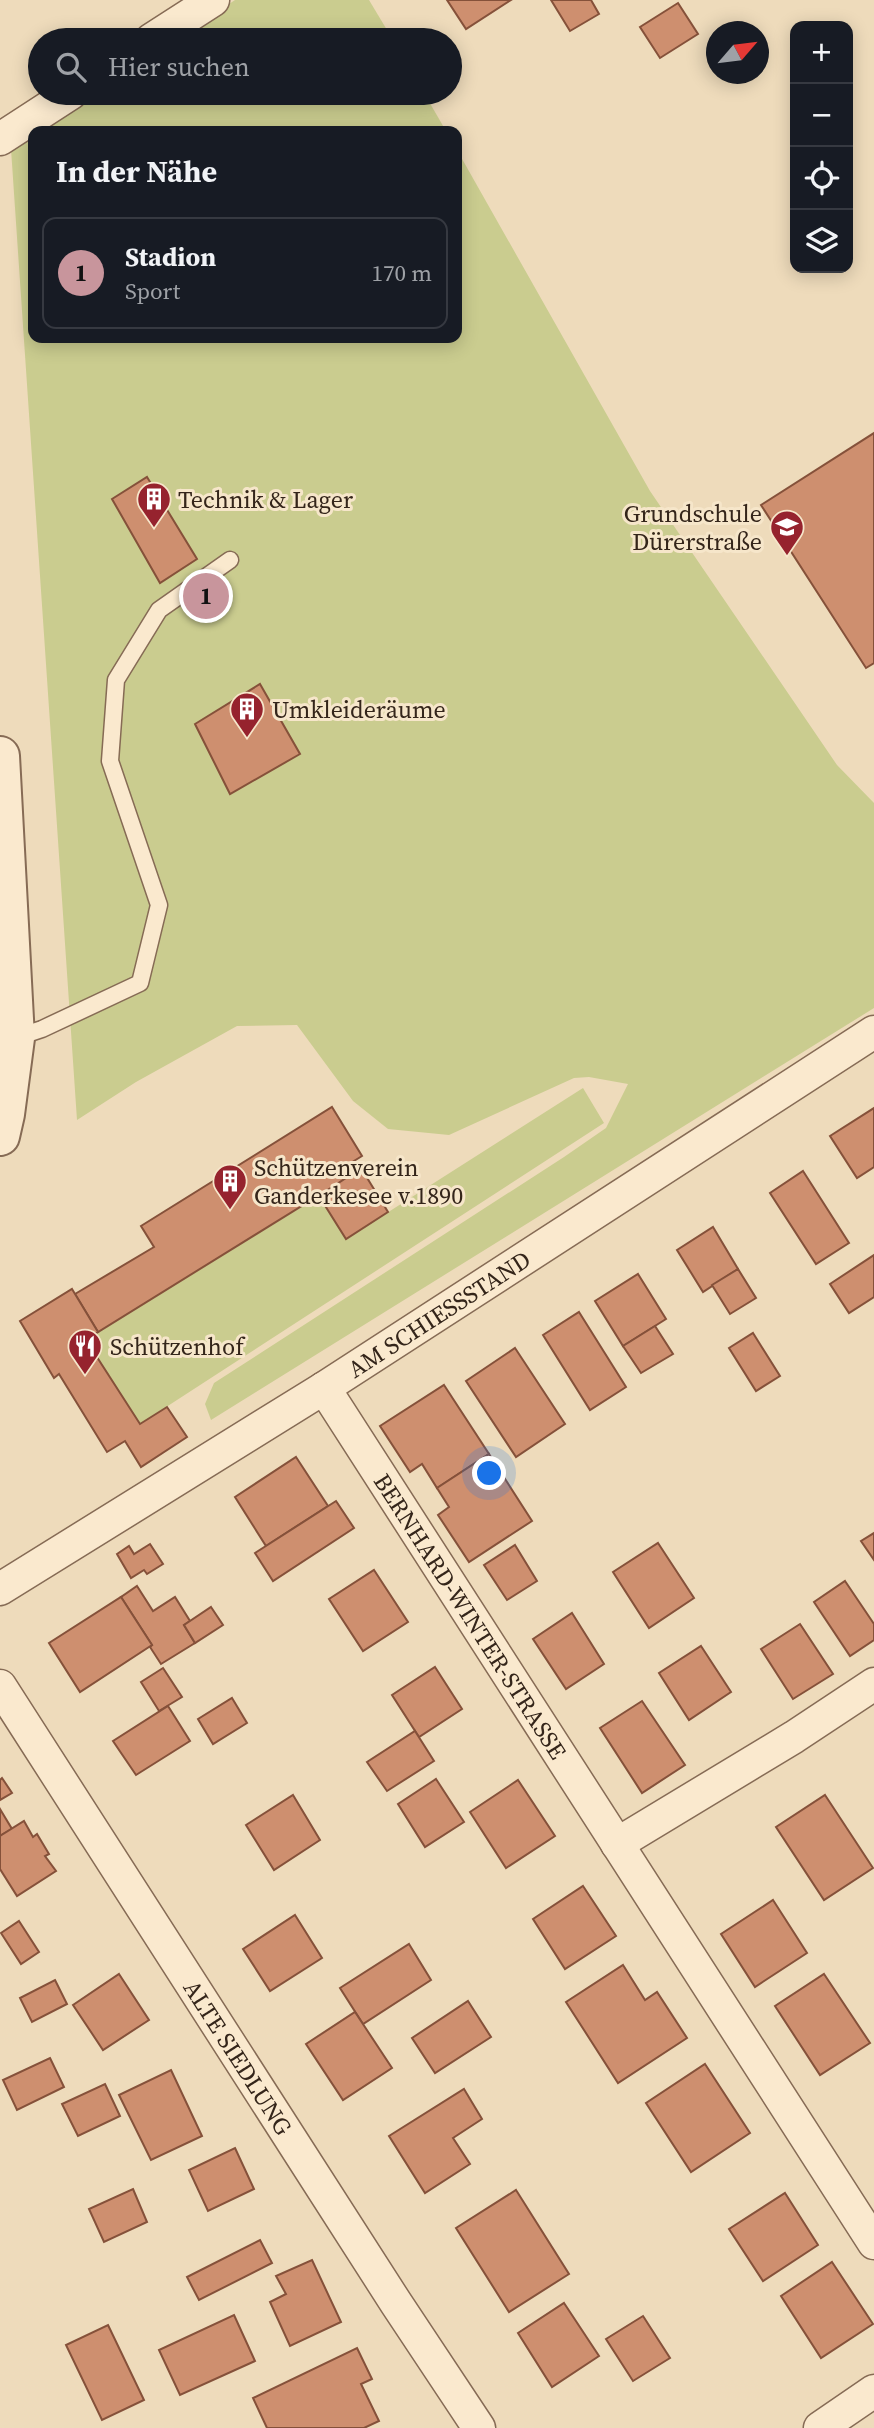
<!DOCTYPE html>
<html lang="de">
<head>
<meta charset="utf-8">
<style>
	:root { --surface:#171b24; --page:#20242c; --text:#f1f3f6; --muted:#9ea1a6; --line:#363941; --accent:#c8959c }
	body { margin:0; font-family:"Source Serif 4",serif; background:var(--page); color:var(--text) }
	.controls { position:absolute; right:21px; top:21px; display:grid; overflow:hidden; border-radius:14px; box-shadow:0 4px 18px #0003 }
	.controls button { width:63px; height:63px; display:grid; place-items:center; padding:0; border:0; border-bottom:2px solid var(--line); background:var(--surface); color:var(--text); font:35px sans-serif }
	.compass { position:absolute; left:706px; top:21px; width:63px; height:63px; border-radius:50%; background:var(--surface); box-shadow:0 4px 18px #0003; rotate:62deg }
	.you { position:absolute; left:490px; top:1474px; width:24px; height:24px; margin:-18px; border:5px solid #fff; border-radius:50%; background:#1a73e8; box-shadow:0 0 0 10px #1a73e833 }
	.badge { display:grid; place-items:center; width:46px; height:46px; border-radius:50%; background:var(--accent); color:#111; font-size:23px; font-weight:700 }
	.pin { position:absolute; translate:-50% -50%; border:4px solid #fff; box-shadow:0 2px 7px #0006 }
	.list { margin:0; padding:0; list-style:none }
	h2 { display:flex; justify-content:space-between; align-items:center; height:91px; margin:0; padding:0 28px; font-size:30px }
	h2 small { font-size:23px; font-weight:400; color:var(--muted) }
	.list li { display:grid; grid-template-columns:46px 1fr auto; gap:21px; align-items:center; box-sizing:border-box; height:112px; margin:0 14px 14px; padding:0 14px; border:2px solid var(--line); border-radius:14px }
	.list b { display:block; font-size:26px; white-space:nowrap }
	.list p { margin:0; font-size:23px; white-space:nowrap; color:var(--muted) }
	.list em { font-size:23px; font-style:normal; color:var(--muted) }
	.icon { flex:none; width:38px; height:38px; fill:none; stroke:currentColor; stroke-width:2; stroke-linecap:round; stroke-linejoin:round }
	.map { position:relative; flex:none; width:874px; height:2428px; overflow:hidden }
	.search { position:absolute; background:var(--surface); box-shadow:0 4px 18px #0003; left:28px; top:28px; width:434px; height:77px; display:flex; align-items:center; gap:18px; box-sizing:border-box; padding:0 24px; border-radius:38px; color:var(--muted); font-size:26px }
	.panel { position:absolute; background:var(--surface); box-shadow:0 4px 18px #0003; left:28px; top:126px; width:434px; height:217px; border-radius:14px }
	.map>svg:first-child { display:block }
	.green { fill:#cacc8f }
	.building { fill:#ce8f6f; stroke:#85513a; stroke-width:2 }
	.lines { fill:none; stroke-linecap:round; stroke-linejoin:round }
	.service-casing { stroke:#866b55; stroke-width:19 }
	.minor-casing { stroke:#866b55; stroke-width:35 }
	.tertiary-casing { stroke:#866b55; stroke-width:42 }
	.service { stroke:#fae9ce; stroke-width:16 }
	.minor { stroke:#fae9ce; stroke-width:32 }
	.tertiary { stroke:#fae9ce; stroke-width:38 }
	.labels { text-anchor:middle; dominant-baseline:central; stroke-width:6; stroke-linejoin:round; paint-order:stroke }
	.poi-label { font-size:24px; fill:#34251a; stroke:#f6e6ca; text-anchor:start }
	.street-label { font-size:24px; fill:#34251a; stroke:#f6e6ca }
</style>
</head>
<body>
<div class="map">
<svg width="874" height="2428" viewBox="0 0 874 2428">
	<rect width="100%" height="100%" fill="#eedbbb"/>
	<g class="green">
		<path d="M235,0H369L393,40H175Z"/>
		<path d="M96,93H424L446,131H38Z"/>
		<path d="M33,134V338H457V150L650,491L837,765L874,803V1008L211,1420L205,1404L214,1383L564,1157L606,1128L628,1084L589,1077L574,1078L449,1135L388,1129L353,1101L297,1025L237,1026L136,1082L77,1120L11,149Z"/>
		<path d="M583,1088L604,1123L140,1424L86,1340L319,1196L346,1239Z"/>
	</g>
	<g class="building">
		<path d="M447,0H511L466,29Z"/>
		<path d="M551,0H591L599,14L570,31Z"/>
		<path d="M678,3L698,34L660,58L640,27Z"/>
		<path d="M874,433V663L866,668L761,505Z"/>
		<path d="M147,477L197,559L160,583L112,499Z"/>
		<path d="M260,684L300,754L230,794L195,724Z"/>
		<path d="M332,1107L362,1156L341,1169L347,1178L98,1332L75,1294L154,1247L141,1226Z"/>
		<path d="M874,1108V1167L857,1178L830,1136Z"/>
		<path d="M361,1168L388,1212L346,1239L319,1196Z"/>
		<path d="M803,1171L849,1243L816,1264L770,1193Z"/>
		<path d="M713,1227L738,1269L703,1292L677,1250Z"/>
		<path d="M874,1255V1297L849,1313L830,1284Z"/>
		<path d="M738,1269L756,1298L730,1314L712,1285Z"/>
		<path d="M638,1274L666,1319L623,1346L595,1301Z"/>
		<path d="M72,1289L98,1332L86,1340L140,1424L167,1407L187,1437L141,1467L125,1441L107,1452L59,1374L54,1378L20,1321Z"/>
		<path d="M579,1312L626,1387L590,1410L543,1335Z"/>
		<path d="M655,1326L673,1354L641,1373L623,1346Z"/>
		<path d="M753,1333L780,1376L756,1391L729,1348Z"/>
		<path d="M515,1348L565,1424L516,1457L466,1381Z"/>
		<path d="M444,1385L489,1454L437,1488L422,1464L410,1472L380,1426Z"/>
		<path d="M489,1454L532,1521L469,1562L438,1515L449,1507L437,1488Z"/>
		<path d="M296,1457L328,1506L266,1546L235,1497Z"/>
		<path d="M336,1501L354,1528L273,1581L255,1553Z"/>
		<path d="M874,1533V1560L861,1541Z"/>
		<path d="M658,1543L694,1598L649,1628L613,1572Z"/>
		<path d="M150,1544L163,1564L147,1574L144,1570L131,1578L117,1554L129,1546L134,1554Z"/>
		<path d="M515,1545L537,1581L507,1600L484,1565Z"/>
		<path d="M374,1570L408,1622L363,1651L329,1599Z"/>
		<path d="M845,1581L874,1624V1640L850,1656L814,1602Z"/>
		<path d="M137,1586L153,1611L175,1597L190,1621L184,1625L195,1643L161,1664L150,1647L152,1645L121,1597Z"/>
		<path d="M121,1597L152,1645L80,1692L49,1643Z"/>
		<path d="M211,1607L223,1625L195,1643L184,1625Z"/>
		<path d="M572,1613L604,1664L566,1689L533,1639Z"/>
		<path d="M800,1624L833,1674L793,1699L761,1649Z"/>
		<path d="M701,1646L731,1692L689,1720L659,1673Z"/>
		<path d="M435,1667L462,1709L419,1737L392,1695Z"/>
		<path d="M163,1668L182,1697L159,1711L141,1682Z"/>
		<path d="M232,1698L247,1723L213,1744L198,1719Z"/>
		<path d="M642,1701L685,1765L642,1793L600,1728Z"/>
		<path d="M168,1706L190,1741L136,1775L113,1741Z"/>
		<path d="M415,1731L434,1761L387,1791L367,1762Z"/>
		<path d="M2,1778L12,1793L0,1800V1780Z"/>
		<path d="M436,1779L464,1822L425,1847L398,1804Z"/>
		<path d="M518,1780L555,1836L506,1868L470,1812Z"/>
		<path d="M293,1795L320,1840L274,1870L246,1825Z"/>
		<path d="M825,1795L873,1868L824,1900L776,1827Z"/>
		<path d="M0,1809L12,1829L0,1836Z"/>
		<path d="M24,1821L33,1837L37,1834L49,1854L45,1856L56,1871L17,1896L0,1869V1836Z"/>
		<path d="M583,1886L616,1936L565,1969L533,1919Z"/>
		<path d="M773,1900L807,1953L755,1987L721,1934Z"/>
		<path d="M295,1915L322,1958L270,1991L243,1949Z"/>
		<path d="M19,1921L39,1952L21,1964L1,1933Z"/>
		<path d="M409,1944L431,1980L363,2024L340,1988Z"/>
		<path d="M623,1965L645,2000L657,1992L687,2038L618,2083L566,2002Z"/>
		<path d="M119,1974L149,2020L103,2050L73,2005Z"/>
		<path d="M824,1974L870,2043L820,2075L775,2006Z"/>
		<path d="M55,1980L67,2004L32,2022L20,1998Z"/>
		<path d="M468,2001L491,2037L435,2073L412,2038Z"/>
		<path d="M355,2012L392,2068L343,2100L306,2044Z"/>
		<path d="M50,2058L64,2087L17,2110L3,2080Z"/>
		<path d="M705,2064L750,2133L691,2172L646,2103Z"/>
		<path d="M171,2070L202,2136L151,2160L119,2095Z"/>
		<path d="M105,2084L120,2116L78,2136L62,2104Z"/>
		<path d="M464,2089L482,2119L453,2138L470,2164L425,2193L389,2136Z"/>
		<path d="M235,2148L254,2189L208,2211L189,2170Z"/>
		<path d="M133,2189L147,2222L104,2242L89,2209Z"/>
		<path d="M516,2190L569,2274L509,2312L456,2228Z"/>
		<path d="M785,2193L818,2245L763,2281L729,2229Z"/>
		<path d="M260,2240L272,2263L199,2300L187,2277Z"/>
		<path d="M312,2260L341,2322L290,2346L270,2302L286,2294L276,2276Z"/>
		<path d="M832,2262L873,2324L821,2358L781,2296Z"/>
		<path d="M564,2303L599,2356L552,2387L518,2333Z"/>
		<path d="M234,2315L255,2361L180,2395L159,2350Z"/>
		<path d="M643,2316L670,2358L633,2381L606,2339Z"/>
		<path d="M108,2325L144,2400L102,2420L66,2345Z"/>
		<path d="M357,2348L372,2379L361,2384L379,2421L364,2428H267L253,2398Z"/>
	</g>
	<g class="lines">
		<g class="service-casing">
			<path id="service" d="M15,1038L42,1029L140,983L159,905L110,761L116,680L159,610L230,560"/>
		</g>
		<g class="minor-casing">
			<g id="minor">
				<path d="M151,40L213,0"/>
				<path d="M0,139L71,93"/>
				<path id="s1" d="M324,1388L874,2243"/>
				<path id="s2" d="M0,1589L324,1388L874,1032"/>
				<path id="s3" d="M0,1686L396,2303L479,2428"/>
				<path d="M617,1844L794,1737L874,1684"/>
				<path d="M820,2428L874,2391"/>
			</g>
		</g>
		<g class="tertiary-casing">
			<path id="tertiary" d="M0,756L15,1038L5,1114L0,1136"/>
		</g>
		<use href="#service" class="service"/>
		<use href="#minor" class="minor"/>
		<use href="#tertiary" class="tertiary"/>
	</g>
	<defs>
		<g id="building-pin" transform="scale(1.75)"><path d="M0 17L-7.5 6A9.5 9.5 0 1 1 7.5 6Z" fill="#96232e" stroke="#f6e6ca"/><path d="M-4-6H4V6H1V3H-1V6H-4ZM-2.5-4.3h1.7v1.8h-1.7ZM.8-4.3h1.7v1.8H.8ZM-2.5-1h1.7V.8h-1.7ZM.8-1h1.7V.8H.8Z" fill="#fff"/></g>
		<g id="school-pin" transform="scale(1.75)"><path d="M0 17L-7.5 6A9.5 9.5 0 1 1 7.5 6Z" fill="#96232e" stroke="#f6e6ca"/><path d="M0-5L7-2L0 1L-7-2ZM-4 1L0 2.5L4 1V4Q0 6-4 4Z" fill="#fff"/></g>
		<g id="restaurant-pin" transform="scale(1.75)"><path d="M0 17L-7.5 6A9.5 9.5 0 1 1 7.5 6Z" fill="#96232e" stroke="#f6e6ca"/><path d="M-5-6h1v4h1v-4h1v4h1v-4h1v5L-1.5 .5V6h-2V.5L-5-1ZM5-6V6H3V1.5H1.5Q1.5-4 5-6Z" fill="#fff"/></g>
	</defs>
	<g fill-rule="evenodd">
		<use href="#building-pin" x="154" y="499"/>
		<use href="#school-pin" x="787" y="527"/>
		<use href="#building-pin" x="247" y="709"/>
		<use href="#building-pin" x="230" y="1181"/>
		<use href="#restaurant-pin" x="85" y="1346"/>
	</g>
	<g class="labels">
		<g class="poi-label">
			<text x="178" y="499">Technik &amp; Lager</text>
			<text x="762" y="513" text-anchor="end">Grundschule<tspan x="762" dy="28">Dürerstraße</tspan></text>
			<text x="272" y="709">Umkleideräume</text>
			<text x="254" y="1167">Schützenverein<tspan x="254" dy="28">Ganderkesee v.1890</tspan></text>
			<text x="110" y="1346">Schützenhof</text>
		</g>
		<g class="street-label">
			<text stroke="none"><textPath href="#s2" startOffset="518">AM SCHIESSSTAND</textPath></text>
			<text stroke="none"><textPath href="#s1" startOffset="271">BERNHARD-WINTER-STRASSE</textPath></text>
			<text stroke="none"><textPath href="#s3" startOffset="441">ALTE SIEDLUNG</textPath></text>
		</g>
	</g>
</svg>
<div class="controls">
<button>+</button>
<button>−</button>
<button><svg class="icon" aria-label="locate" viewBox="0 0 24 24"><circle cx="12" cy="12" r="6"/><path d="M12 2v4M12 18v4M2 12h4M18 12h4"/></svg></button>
<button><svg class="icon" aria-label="layers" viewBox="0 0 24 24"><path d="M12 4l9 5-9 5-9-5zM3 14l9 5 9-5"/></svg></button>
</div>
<svg class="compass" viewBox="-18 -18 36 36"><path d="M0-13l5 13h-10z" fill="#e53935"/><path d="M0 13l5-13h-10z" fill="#9ea1a6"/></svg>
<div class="you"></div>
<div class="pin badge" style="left:206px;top:596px">1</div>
<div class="search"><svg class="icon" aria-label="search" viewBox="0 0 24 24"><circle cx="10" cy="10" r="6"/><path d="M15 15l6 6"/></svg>Hier suchen</div>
<section class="panel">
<h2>In der Nähe<small></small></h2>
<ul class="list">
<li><span class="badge">1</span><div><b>Stadion</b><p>Sport</p></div><em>170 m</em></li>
</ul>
</section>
</div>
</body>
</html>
